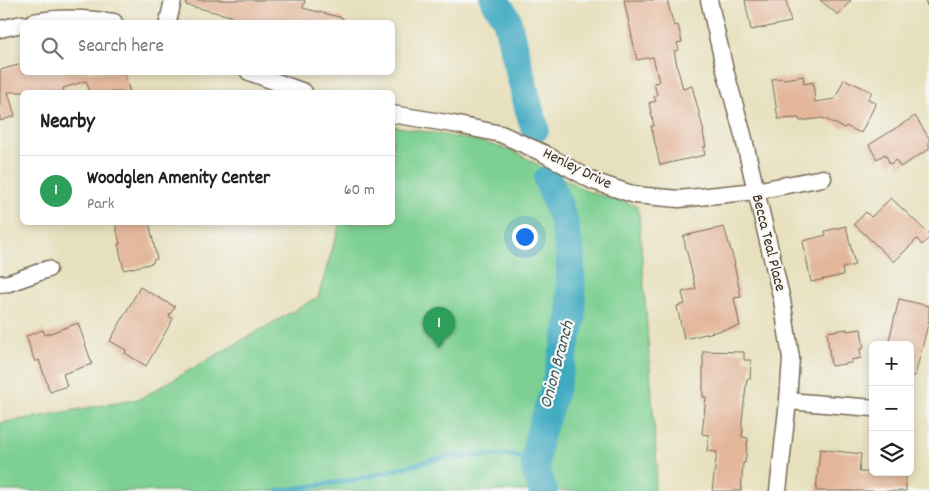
<!DOCTYPE html>
<html lang="en">
<head>
<meta charset="utf-8">
<style>
	:root { --surface:#fff; --page:#f6f6f6; --text:#222; --muted:#767676; --line:#e0e0e0; --accent:#2563eb }
	body { margin:0; font-family:Dekko,sans-serif; background:var(--page); color:var(--text) }
	.controls { position:absolute; right:15px; bottom:15px; display:grid; overflow:hidden; border-radius:8px; box-shadow:0 2px 8px #0003 }
	.controls button { width:45px; height:45px; display:grid; place-items:center; padding:0; border:0; border-bottom:1px solid var(--line); background:var(--surface); color:var(--text); font:25px sans-serif }
	.you { position:absolute; left:524px; top:236px; width:18px; height:18px; margin:-12px; border:4px solid #fff; border-radius:50%; background:#1a73e8; box-shadow:0 0 0 8px #1a73e833 }
	.badge { display:grid; place-items:center; width:32px; height:32px; border-radius:50%; background:var(--accent); color:#fff; font-size:16px; font-weight:700 }
	.pin { position:absolute; translate:-50% -41px; filter:drop-shadow(0 1px 2px #0008) }
	.pin::after { content:''; position:absolute; top:26px; width:18px; height:15px; background:inherit; clip-path:polygon(0 0,100% 0,50% 100%) }
	.list { margin:0; padding:0; list-style:none }
	h2 { display:flex; justify-content:space-between; align-items:center; height:65px; margin:0; padding:0 20px; font-size:21px }
	h2 small { font-size:16px; font-weight:400; color:var(--muted) }
	.list li { display:grid; grid-template-columns:32px 1fr auto; gap:15px; align-items:center; box-sizing:border-box; height:70px; padding:0 20px; border-top:1px solid var(--line) }
	.list b { display:block; font-size:19px; white-space:nowrap }
	.list p { margin:0; font-size:16px; white-space:nowrap; color:var(--muted) }
	.list em { font-size:16px; font-style:normal; color:var(--muted) }
	.icon { flex:none; width:28px; height:28px; fill:none; stroke:currentColor; stroke-width:2; stroke-linecap:round; stroke-linejoin:round }
	.map { position:relative; flex:none; width:929px; height:491px; overflow:hidden }
	.search { position:absolute; background:var(--surface); box-shadow:0 2px 8px #0003; left:20px; top:20px; width:375px; height:55px; display:flex; align-items:center; gap:12px; box-sizing:border-box; padding:0 18px; border-radius:8px; color:var(--muted); font-size:19px }
	.panel { position:absolute; background:var(--surface); box-shadow:0 2px 8px #0003; left:20px; top:90px; width:375px; height:135px; border-radius:8px }
	.map>svg:first-child { display:block }
	.green { fill:#7dd092; stroke:#5c7d58 }
	.lines { fill:none; stroke-linecap:round; stroke-linejoin:round }
	.stream { stroke:#41aac1; stroke-width:5 }
	.river { stroke:#41aac1; stroke-width:29 }
	.building { fill:#e3b69a }
	.street-casing { stroke:#776a56; stroke-width:19 }
	.street { stroke:#fff; stroke-width:16 }
	.rail-casing { stroke:#3b2a1e; stroke-width:5.5 }
	.rail { stroke:#f6f6f2; stroke-width:4; stroke-dasharray:11; stroke-linecap:butt }
	.labels { text-anchor:middle; dominant-baseline:central; stroke-width:4.5; stroke-linejoin:round; paint-order:stroke }
	.street-label { font-size:16px; fill:#3b2a1e; stroke:#f6f6f2 }
	.water-label { font-size:18px; font-style:italic; fill:#3d5d5f; stroke:#f6f6f2 }
</style>
</head>
<body>
<div class="map">
<svg width="929" height="491" viewBox="0 0 929 491">
	<rect width="100%" height="100%" fill="#f6f6f2"/>
	<filter id="ink" filterUnits="userSpaceOnUse"><feTurbulence type="fractalNoise" baseFrequency=".02" numOctaves="2"/><feDisplacementMap in="SourceGraphic" scale="10" xChannelSelector="R" yChannelSelector="G"/><feConvolveMatrix kernelMatrix="1 2 1 2 8 2 1 2 1" color-interpolation-filters="sRGB"/></filter>
	<filter id="wash" filterUnits="userSpaceOnUse"><feTurbulence type="fractalNoise" baseFrequency=".0096" numOctaves="4" result="noise"/><feDisplacementMap in="SourceGraphic" scale="20" xChannelSelector="R" yChannelSelector="G"/><feGaussianBlur stdDeviation="1.12" result="paint"/><feColorMatrix in="noise" values="0 0 0 0 0 0 0 0 0 0 0 0 0 0 0 0 0 1.4 0 .05"/><feComposite in="paint" operator="in"/></filter>
	<g filter="url(#wash)">
		<rect width="100%" height="100%" fill="#e7e0bd"/>
		<path class="green" d="M393,126L482,142L513,151L586,191L637,206L639,215L657,467L654,491H0V423L139,399L318,297L340,223L392,222Z"/>
		<g class="lines">
			<g class="stream">
				<path d="M506,17V0"/>
				<path d="M278,491L355,480L444,457L514,455L535,466"/>
			</g>
			<g class="river">
				<path d="M494,0L506,17L529,109L535,128"/>
				<path d="M543,491L535,466L538,440L553,395L572,318L570,254L563,219L548,180"/>
			</g>
		</g>
		<g id="blocks">
			<g class="building">
				<path d="M187,0H305L303,8L343,18V22H230L231,16L186,5Z"/>
				<path d="M624,0H667L674,26L678,25L682,42L677,43L679,50L674,51L678,70L683,89L692,86L704,132H703L706,147H703L705,155L660,165L651,126H654L649,103L656,101L654,96L657,95L654,83L659,82L653,57L637,60Z"/>
				<path d="M745,0H786L791,22L751,30Z"/>
				<path d="M820,0H851L838,15Z"/>
				<path d="M22,64V72H124L130,92H90L86,81L63,88L64,92H8L15,116L0,121V70Z"/>
				<path d="M803,76L804,84L813,82L815,102L835,99L844,79L872,92L868,99L876,103L861,133L846,126L844,128L823,118L800,121L799,118L778,119L772,79L783,78L784,79Z"/>
				<path d="M915,116L929,138V149L900,167L896,160L890,164L885,154L877,159L869,145Z"/>
				<path d="M891,198L929,234V238L922,245L917,239L894,262L854,224L866,212L871,217Z"/>
				<path d="M115,222H149L157,259L153,260V263L124,270L118,244H120Z"/>
				<path d="M846,226L855,265L842,268L843,275L811,282L803,241L826,235L825,231Z"/>
				<path d="M724,227L735,264H734L741,297L734,298L740,326L684,339L677,306L685,304L682,292L696,289L683,236Z"/>
				<path d="M140,287L175,307L169,316L173,319L146,366L125,353L126,350L110,341Z"/>
				<path d="M899,299L929,306V320L915,376H910V345H888Z"/>
				<path d="M78,323L92,364L63,374L67,386L50,392L39,360L35,362L26,336L43,330L45,335Z"/>
				<path d="M847,329V331L861,329L864,348L860,349L861,358L851,360V363L831,366L827,332Z"/>
				<path d="M703,351L744,352V360H751L750,379H747L742,420V428H743L742,437L748,438L745,463H743L741,491H712L717,452L707,451L709,435L702,434L706,397H703Z"/>
				<path d="M820,449L861,454L859,472H906V491H816Z"/>
			</g>
		</g>
	</g>
	<g filter="url(#ink)">
		<use href="#blocks" fill-opacity="0" stroke="#776a56" stroke-width="1"/>
		<g class="lines">
			<g class="street-casing">
				<g id="street">
					<path d="M709,0L725,70L743,135L756,191L782,300L791,358L788,401L778,491"/>
					<path d="M33,22C63,17 84,18 114,22"/>
					<path d="M168,22L173,0"/>
					<path d="M0,29L22,24"/>
					<path d="M249,72L304,92"/>
					<path d="M392,114L453,124L501,134L543,153L593,181L635,195L679,199L756,191L823,178"/>
					<path d="M0,284L9,283L48,269"/>
					<path d="M788,401L873,408"/>
				</g>
			</g>
			<use href="#street" class="street"/>
			<g class="rail-casing">
				<path id="rail" d="M928,0L929,4"/>
			</g>
			<use href="#rail" class="rail"/>
		</g>
	</g>
	<g class="labels">
		<g class="street-label">
			<text transform="translate(577 169) rotate(26)">Henley Drive</text>
			<text transform="translate(768 243) rotate(76)">Becca Teal Place</text>
		</g>
		<g class="water-label">
			<text transform="translate(558 365) rotate(-75)">Onion Branch</text>
		</g>
	</g>
</svg>
<div class="controls">
<button>+</button>
<button>−</button>
<button><svg class="icon" aria-label="layers" viewBox="0 0 24 24"><path d="M12 4l9 5-9 5-9-5zM3 14l9 5 9-5"/></svg></button>
</div>
<div class="you"></div>
<div class="pin badge" style="left:439px;top:348px;background:#2e9e5b">1</div>
<div class="search"><svg class="icon" aria-label="search" viewBox="0 0 24 24"><circle cx="10" cy="10" r="6"/><path d="M15 15l6 6"/></svg>Search here</div>
<section class="panel">
<h2>Nearby<small></small></h2>
<ul class="list">
<li><span class="badge" style="background:#2e9e5b">1</span><div><b>Woodglen Amenity Center</b><p>Park</p></div><em>60 m</em></li>
</ul>
</section>
</div>
</body>
</html>
